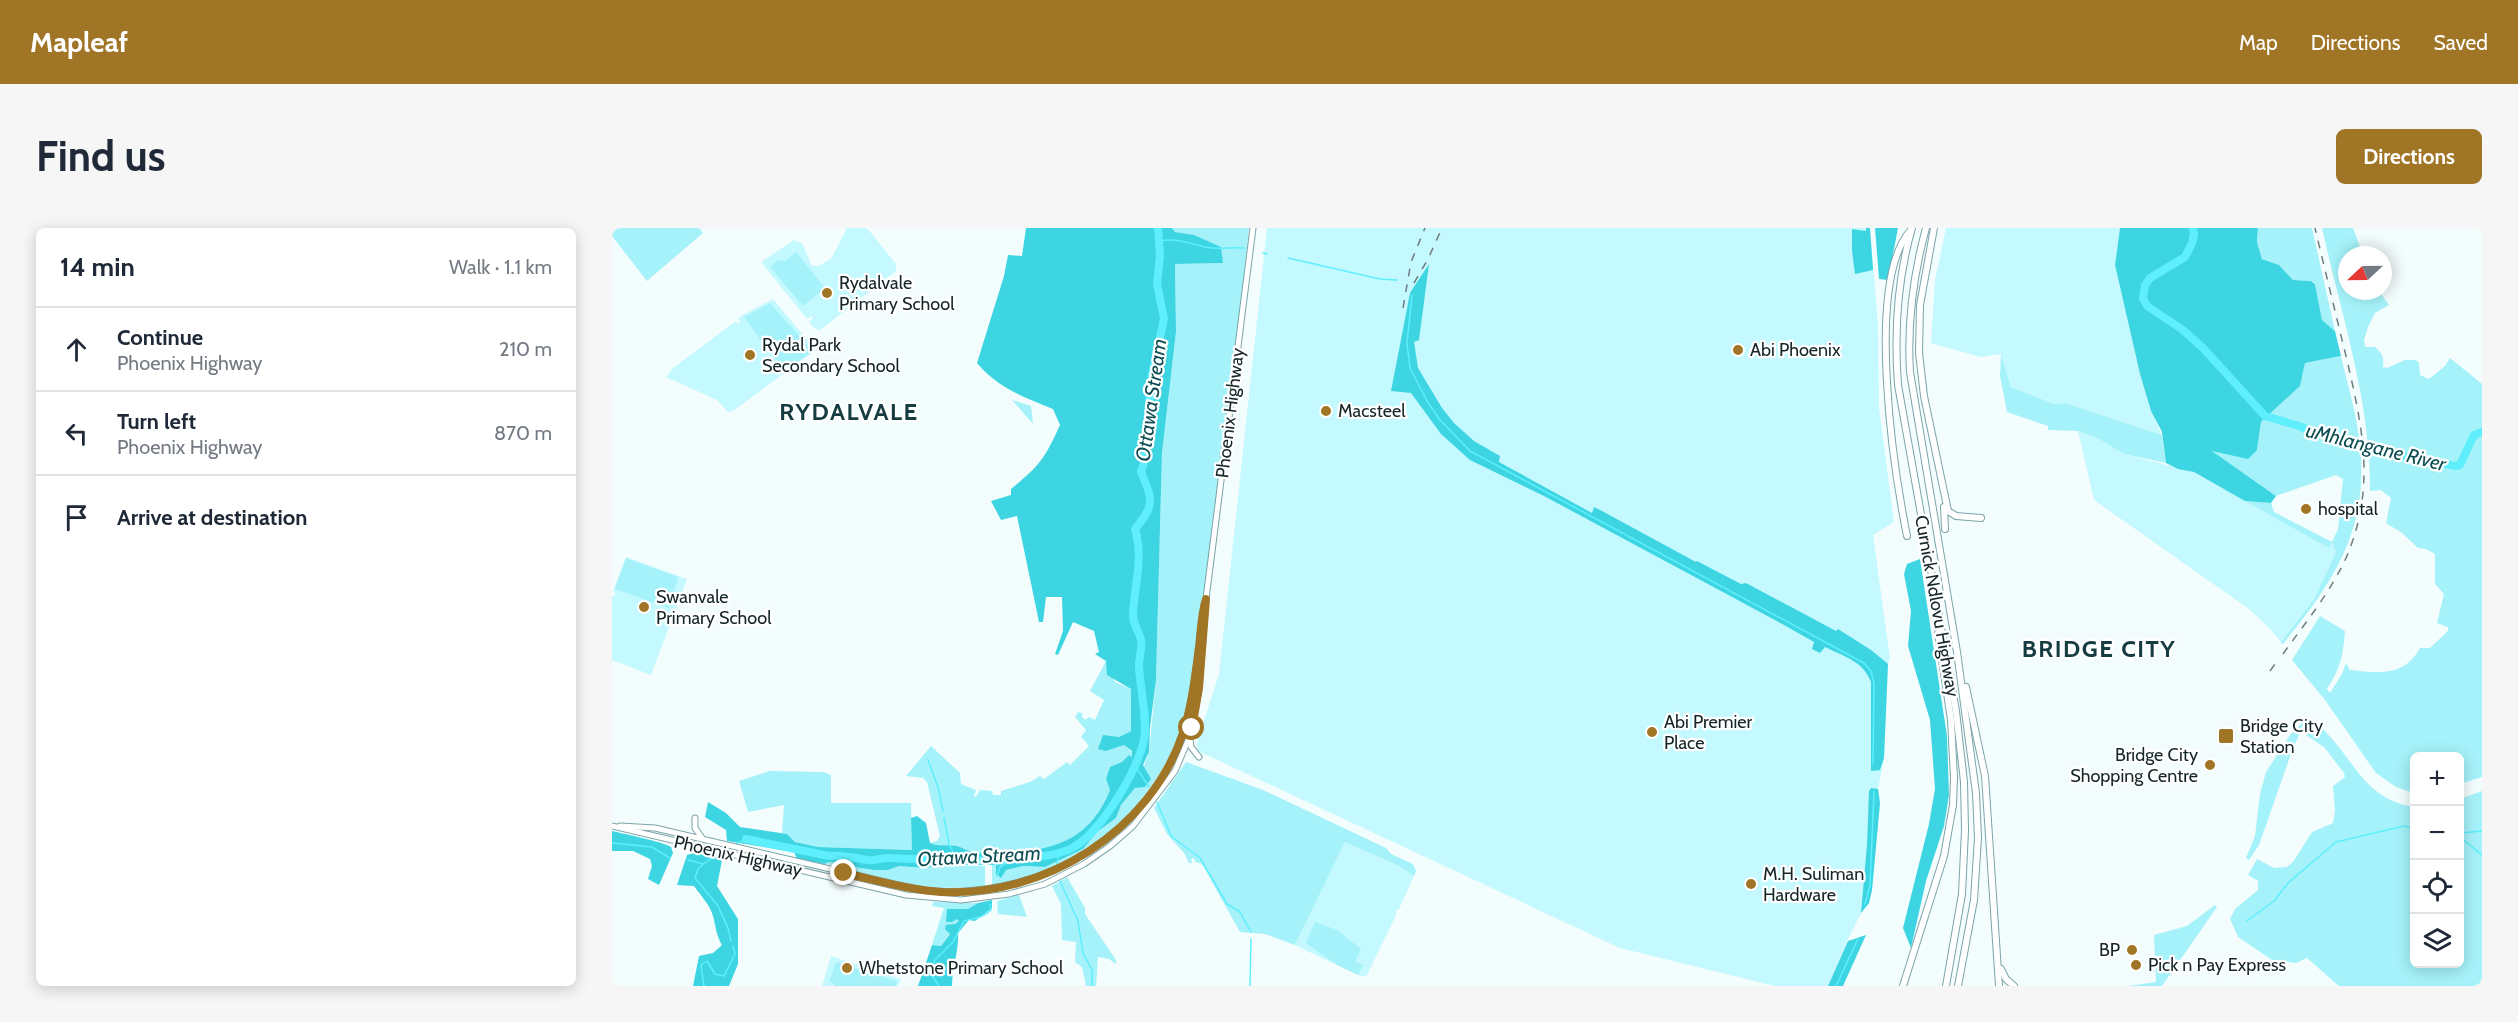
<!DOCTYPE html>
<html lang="en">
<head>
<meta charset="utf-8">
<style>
	:root { --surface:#fff; --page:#f6f6f7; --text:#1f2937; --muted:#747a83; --line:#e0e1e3; --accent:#a07525 }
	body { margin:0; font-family:Cabin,sans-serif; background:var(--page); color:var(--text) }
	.controls { position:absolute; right:18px; bottom:18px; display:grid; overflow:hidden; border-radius:9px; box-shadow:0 3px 15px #0003 }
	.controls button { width:54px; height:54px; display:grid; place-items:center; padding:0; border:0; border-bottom:2px solid var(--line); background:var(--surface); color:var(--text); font:30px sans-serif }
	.compass { position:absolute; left:1726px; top:18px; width:54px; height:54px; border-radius:50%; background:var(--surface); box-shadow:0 3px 15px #0003; rotate:248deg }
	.stop { position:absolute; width:18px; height:18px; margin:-14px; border:4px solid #a07525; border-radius:50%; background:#fff }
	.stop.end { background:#a07525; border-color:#fff; box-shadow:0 2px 6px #0008 }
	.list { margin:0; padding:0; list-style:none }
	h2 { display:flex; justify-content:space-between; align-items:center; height:78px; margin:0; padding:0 24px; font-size:26px }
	h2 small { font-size:20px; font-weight:400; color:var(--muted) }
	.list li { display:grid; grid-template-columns:39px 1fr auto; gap:18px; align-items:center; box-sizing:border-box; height:84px; padding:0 24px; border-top:2px solid var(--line) }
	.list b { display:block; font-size:22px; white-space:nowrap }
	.list p { margin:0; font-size:20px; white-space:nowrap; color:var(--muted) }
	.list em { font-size:20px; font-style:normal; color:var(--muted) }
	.icon { flex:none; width:33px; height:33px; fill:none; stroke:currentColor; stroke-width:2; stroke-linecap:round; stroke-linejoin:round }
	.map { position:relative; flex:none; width:1870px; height:758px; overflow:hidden; border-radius:9px }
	header { display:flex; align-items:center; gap:36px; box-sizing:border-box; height:84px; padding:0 30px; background:var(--accent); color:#fff }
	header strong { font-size:28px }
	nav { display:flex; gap:33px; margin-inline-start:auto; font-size:21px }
	.intro { display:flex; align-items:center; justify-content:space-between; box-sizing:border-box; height:144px; padding:0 36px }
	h1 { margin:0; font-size:42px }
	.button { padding:15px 27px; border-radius:9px; background:var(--accent); color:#fff; font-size:21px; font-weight:700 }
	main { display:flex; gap:36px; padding:0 36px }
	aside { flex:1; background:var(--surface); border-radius:9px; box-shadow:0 3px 15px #0003 }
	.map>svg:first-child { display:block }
	.built { fill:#c4f9ff }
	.green { fill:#a6f2fa }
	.forest { fill:#3ed5e3 }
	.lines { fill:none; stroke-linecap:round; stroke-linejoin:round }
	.stream { stroke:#5eeefc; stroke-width:1.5 }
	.river { stroke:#5eeefc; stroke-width:8 }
	.secondary-casing { stroke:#7ba4a8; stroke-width:7 }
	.primary-casing { stroke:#7ba4a8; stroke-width:8 }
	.secondary { stroke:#fff; stroke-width:5 }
	.primary { stroke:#fff; stroke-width:6 }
	.rail { stroke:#707d7f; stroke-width:1.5; stroke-dasharray:8 8; stroke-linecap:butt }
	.route { stroke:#a07525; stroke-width:8 }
	.poi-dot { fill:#a07525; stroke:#fff; stroke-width:2 }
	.labels { text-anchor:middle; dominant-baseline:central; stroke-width:4.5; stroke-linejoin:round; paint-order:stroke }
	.poi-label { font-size:18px; fill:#162628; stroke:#fff; text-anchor:start }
	.street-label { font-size:18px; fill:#162628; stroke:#fff }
	.water-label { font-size:20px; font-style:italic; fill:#0d4e54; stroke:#fff }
	.district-label { font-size:24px; font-weight:bold; letter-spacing:1.5px; fill:#153c40; stroke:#fff }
</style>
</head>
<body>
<header>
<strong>Mapleaf</strong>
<nav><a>Map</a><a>Directions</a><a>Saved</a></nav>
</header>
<div class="intro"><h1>Find us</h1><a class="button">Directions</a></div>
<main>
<aside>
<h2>14 min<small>Walk · 1.1 km</small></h2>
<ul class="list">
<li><svg class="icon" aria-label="ahead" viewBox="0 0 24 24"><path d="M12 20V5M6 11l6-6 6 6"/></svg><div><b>Continue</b><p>Phoenix Highway</p></div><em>210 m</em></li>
<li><svg class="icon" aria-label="left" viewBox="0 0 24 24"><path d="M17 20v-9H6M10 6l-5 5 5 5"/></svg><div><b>Turn left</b><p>Phoenix Highway</p></div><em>870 m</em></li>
<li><svg class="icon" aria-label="arrive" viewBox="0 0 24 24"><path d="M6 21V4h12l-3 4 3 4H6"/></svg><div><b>Arrive at destination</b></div></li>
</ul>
</aside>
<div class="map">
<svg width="1870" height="758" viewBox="0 0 1870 758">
	<rect width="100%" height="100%" fill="#f4fdfd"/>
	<g class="built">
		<path d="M235,0H255L284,36V43L208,102L202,100L197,94L201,90L200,88L195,91L149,34L182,12L190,15L200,38H206L219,31Z"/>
		<path d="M655,0H1258L1266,97L1267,180L1282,294L1261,307L1278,431L1276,436L1272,530L1266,561L1268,575L1260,662L1257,675L1249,685L1237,709L1216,758H1163L1008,720L586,523L585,514L607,446Z"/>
		<path d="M1334,0H1508L1503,37L1528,146L1539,183L1550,207L1453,175L1442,176L1399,159L1389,126L1369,129L1319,115L1323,52Z"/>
		<path d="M161,71L202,120L201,124L121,183L116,184L105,172L54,149L61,140L124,93L126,96L128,94L126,91L131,87Z"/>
		<path d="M1466,203L1487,211L1512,226L1582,244L1716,319L1720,314L1724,324L1702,371L1669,414L1657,400L1637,381L1482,272Z"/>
		<path d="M14,329L75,351L39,447L0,432V369L4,366L1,363Z"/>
		<path d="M733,614L787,638L802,648L787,681L784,682V687L755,747L751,749L725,737L723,733L720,735L683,717Z"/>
		<path d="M219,728L289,751L286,758H210Z"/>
	</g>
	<g class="green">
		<path d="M0,0H87L91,5L35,53L0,8Z"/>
		<path d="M560,0H637C627,103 612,204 599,307C597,325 596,343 594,361C592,377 587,394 585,410C579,449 577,489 559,525C527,591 455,651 380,657V637H385L394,642L411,638L433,639L471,621L485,604L504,590L509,577L523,560L537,525L544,452L550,225L564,104L563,36L611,35L605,17L597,16L582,7L563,4Z"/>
		<path d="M1646,0H1700L1723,103L1710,92L1703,55L1699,53L1681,52L1667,37L1650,31L1645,14Z"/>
		<path d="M1710,0H1741L1751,27H1735V63H1767L1777,77L1763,85L1756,99L1752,112L1753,119H1763C1771,126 1772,129 1771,139L1775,140L1793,132H1804L1807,135L1808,147L1817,151L1833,138L1838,130L1870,156V549L1848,556V528H1802V565L1784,559L1764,545L1713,472L1680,432L1708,388L1733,403C1731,428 1729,439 1715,461L1718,465L1730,446L1734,435L1738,442C1767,445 1792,449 1808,420H1818L1836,403V399L1825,395L1832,366L1823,356V326L1814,321L1806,320L1790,305L1774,295L1779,270L1769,262L1758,263C1759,174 1729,86 1710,0Z"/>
		<path d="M184,24L213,60L191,78L158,39L166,32L173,33Z"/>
		<path d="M158,75L201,123L179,138L165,134L132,89Z"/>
		<path d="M1389,126L1399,159L1442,176L1453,175L1550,207L1554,235L1512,226L1487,211L1466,203L1436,202V198L1395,184L1388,148Z"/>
		<path d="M1729,128C1736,158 1745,188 1748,218C1757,302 1721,355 1670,417L1669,414L1702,371L1724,324L1720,314L1717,320L1633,273L1659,275L1662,284L1720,314L1726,301L1731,251L1724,247L1664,268L1600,223L1645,222L1649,194L1688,158L1693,135Z"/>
		<path d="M400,172L419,178L421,196Z"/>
		<path d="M14,330L66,349L57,380L3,361Z"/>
		<path d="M494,433L503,454L519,461V503L507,509L494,523L512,517L520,524V530L517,527L494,551L498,562C480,608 446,622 400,624C386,625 371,626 358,623C353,622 349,619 345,618C335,616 327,619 318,615L325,613L328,608L315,554L311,550L294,548L319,518L348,545L349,556L364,562L362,568L364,569L368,562L380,563L381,567H389V563L418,554L428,548L432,551L455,534L458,537L477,518L469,509L474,502L463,489L466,484L470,485V489L474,492L476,489L483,492L492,472L478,463Z"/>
		<path d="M1694,491L1680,523L1647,617L1637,632L1634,630L1643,608L1648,566L1654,544L1678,507Z"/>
		<path d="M1700,492C1740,521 1746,570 1802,579V736H1848V571L1870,563V758H1727L1695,730L1684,735L1660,732L1626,709L1618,691L1623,681L1646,662V653L1636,647L1645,631L1662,640L1675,639L1681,634L1700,604L1721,595L1723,583L1721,558L1733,549L1732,545L1712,519L1694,507Z"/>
		<path d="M574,534L651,562L774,620L779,626L801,636L804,643L802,648L787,638L733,614L683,717L653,706L628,704L590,636L583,634L582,630L579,631L580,635H577L572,625L555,606L542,580Z"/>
		<path d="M158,543L212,544L219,547V575H299L300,622L206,619L183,614L175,606L170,605L172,577L136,584L127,553Z"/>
		<path d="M217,634L230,635L248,640L276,642L287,638L313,640L334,637L373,638V659L317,660L247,645L230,638L212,636Z"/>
		<path d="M455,649L473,680V686L504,732V736L497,731L486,729L484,758H474L470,739L463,734L464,714L450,712L449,676L440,658Z"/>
		<path d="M407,667L415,689L386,686L385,673Z"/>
		<path d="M321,674L366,675L345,690L347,692L329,718L320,717L332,680L320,678Z"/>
		<path d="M1603,677L1605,679L1550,758H1516L1544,754L1542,707L1575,698Z"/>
		<path d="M703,694L725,702L749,721L743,733L751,737L746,747L725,737L695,716L694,714Z"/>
		<path d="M224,734L285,753L284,758H222L223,756L217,754Z"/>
	</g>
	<g class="forest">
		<path d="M414,0H560L563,4L582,7L609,19L611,35L563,36L564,104L550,225L544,452L538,499L537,524L531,537L539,551L533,559L523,560L509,577L504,590L485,604L471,621L433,639L411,638L394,642L389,650L384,646V637H334L313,640L287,638L276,642H263L248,640L230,635L217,634L212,636L185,631L182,624L115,613L114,602L93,589L96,574L114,585L128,599L175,606L183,614L206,619L300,622L299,590L305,588L314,595L318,615C327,619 336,616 345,618C349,619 353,622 358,623C371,626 386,625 400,624C446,622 480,608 498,562L494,551L498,539L510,534L517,527L520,529V523L512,517L494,523L486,521L491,507L507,509L519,503V461L495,447L494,433L483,426L487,424L482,403L461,394L446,427L443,426L451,403L450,369H434L431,394H427L405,288L389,292L379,273L399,267V261C428,237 432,232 448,197L441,181C410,168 387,161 365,135L392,48L396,27L410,28Z"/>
		<path d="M1254,0H1258L1261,42L1243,46L1240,23V1L1254,3Z"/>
		<path d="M1263,0H1286L1276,52L1267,51Z"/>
		<path d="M1508,0H1646L1645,14L1650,31L1667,37L1681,52L1699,53L1703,56L1710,92L1723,103L1729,128L1693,135L1688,158L1649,194L1645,222L1636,231L1600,223L1664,268L1659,275L1633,273L1582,244L1566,241L1554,235L1550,204L1539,183L1528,146L1503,37Z"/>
		<path d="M817,36L807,112L802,114L806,140L830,180L842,195L862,213L888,228L887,234L980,285L982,279L990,283L1084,334L1085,333L1129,356L1134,355L1224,403L1226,401L1259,422L1276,436L1272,530L1268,542L1259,543V454C1251,433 1233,429 1213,419L1208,425L1200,421L1202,414L1172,397L932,268L858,232L829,206L799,165L779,163L798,65Z"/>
		<path d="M1308,331L1335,508L1337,567L1332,598L1314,653L1299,720L1291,700L1317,596L1323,561L1318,492L1296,418L1299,383L1292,346L1295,336Z"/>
		<path d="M1259,560L1266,561L1268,575L1260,662L1257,675L1249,685L1255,617L1257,563Z"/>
		<path d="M0,603C12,606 52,614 59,619L61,625L47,657L36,651L40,638L38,631L21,623H0Z"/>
		<path d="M85,624L98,625L110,632L105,658L126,691V736L117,758H81L87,728L101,725L110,717C104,707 104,699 101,688C98,677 89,668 82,658L65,657L75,627Z"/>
		<path d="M380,672V680L363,693L357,692L346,705C347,723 340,740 340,758H306L320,717L329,718L338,706L333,701L334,697L343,696L347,693L345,691L340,694H334L335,681H356L366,675Z"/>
		<path d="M1254,707L1231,758H1216L1236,713Z"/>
	</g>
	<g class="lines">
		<g class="stream">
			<path d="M547,13C565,10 577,15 593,19C605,22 619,19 632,20"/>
			<path d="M651,25L655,26"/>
			<path d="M676,30L768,51L785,52"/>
			<path d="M800,67L795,115L798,140L815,173L828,192L858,223L1252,435L1259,443L1262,455L1261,536"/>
			<path d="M316,532L326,559L331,583"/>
			<path d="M522,536L537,559"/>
			<path d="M545,574L559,608L588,630L615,676L628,684L639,704"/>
			<path d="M332,590L337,616L345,632"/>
			<path d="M1848,605L1870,603"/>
			<path d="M1848,609L1870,627"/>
			<path d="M0,615L40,619L58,630"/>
			<path d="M124,616L134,611"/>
			<path d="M113,622L115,621"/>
			<path d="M76,632L91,636L106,626"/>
			<path d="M91,636L86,641L83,650L106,678L116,700L119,713"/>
			<path d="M445,636L447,625"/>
			<path d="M385,648L388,639L402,630"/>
			<path d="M448,653L466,693L471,725L480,742V758"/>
			<path d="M1253,676L1258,657L1262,563"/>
			<path d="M1635,693L1662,673L1676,655L1724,614L1792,598L1802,600"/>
			<path d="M92,758L89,737L95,733L103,746L112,748L123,726L121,718"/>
			<path d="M327,758L318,744L323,732L341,714L352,693C362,690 371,690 379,682L378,676"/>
			<path d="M638,758L639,711"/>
			<path d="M1224,758L1246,711"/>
		</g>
		<g class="river">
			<path d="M1581,0L1582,7L1580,15L1573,29L1538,50L1533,57L1531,70L1535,78L1571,102L1591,120L1653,188L1687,198L1725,214L1843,238L1848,237L1862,207L1870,204"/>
			<path d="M134,611L217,628C231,626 243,631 257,632C263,633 269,630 275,630C315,632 427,638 460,620C489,605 525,543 532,512C536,492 528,460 527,439C526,431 531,422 529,412C527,403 521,397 521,387C522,357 532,330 523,301C543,277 541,272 529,244L533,231L539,150L552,91L545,56L548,28L546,0"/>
		</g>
		<g class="secondary-casing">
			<g id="secondary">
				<path d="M578,511L579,519L587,529"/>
				<path d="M83,590V600L90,610"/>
				<path d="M0,598L294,667L349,672L397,666L433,656L472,636L498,618L521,598L563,543L577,510L582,490L587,460L594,371L641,0"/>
				<path d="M8,598L43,600L308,662C414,673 523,621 566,519C581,480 584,439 589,398"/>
			</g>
		</g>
		<g class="primary-casing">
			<g id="primary">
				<path d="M1300,0C1285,52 1282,103 1286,157L1344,483L1352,554L1353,602L1350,666L1334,758"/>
				<path d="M1314,0C1301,48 1295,93 1298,144L1345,424L1364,565L1366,610L1362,672L1346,758"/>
				<path d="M1322,0L1308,77L1307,125L1312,168L1336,283L1344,288L1369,290"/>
				<path d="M1332,279L1333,301"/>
				<path d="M1295,308C1282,243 1253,55 1298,3"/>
				<path d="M1354,459L1373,548L1387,758"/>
				<path d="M1389,741L1394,751L1402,758"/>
				<path d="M1291,758L1332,628L1341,577L1342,550L1339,492L1326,405"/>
			</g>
		</g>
		<use href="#secondary" class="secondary"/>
		<use href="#primary" class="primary"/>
		<g class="rail">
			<path d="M802,55L816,31L830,0"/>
			<path d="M791,80L799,34L813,0"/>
			<path d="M1671,426C1693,395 1718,365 1734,330C1765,259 1750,196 1733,124C1723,83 1713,42 1703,0"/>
			<path d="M1658,443L1663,436"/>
		</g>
	</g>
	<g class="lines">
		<path class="route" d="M232,645C264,652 297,662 330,664C432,669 538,604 571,505C580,477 583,449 587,420C589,404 589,386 594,371L587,460L580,500"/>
	</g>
	<g class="poi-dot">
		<circle cx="215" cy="65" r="6"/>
		<circle cx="1126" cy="122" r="6"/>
		<circle cx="138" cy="127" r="6"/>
		<circle cx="714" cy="183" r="6"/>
		<circle cx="1694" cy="281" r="6"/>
		<circle cx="32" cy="379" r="6"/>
		<circle cx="1040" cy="504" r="6"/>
		<rect x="1606" y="500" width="16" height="16" rx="3"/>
		<circle cx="1598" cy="537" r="6"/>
		<circle cx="1139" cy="656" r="6"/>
		<circle cx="1520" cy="722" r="6"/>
		<circle cx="1524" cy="737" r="6"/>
		<circle cx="235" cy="740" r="6"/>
	</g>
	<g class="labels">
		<g class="poi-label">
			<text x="227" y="55">Rydalvale<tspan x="227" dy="21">Primary School</tspan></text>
			<text x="150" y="117">Rydal Park<tspan x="150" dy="21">Secondary School</tspan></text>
			<text x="1138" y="122">Abi Phoenix</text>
			<text x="726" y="183">Macsteel</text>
			<text x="1706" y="281">hospital</text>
			<text x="44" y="369">Swanvale<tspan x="44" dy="21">Primary School</tspan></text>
			<text x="1052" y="494">Abi Premier<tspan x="1052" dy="21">Place</tspan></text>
			<text x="1628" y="498">Bridge City<tspan x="1628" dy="21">Station</tspan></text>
			<text x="1586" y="527" text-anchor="end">Bridge City<tspan x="1586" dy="21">Shopping Centre</tspan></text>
			<text x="1151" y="646">M.H. Suliman<tspan x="1151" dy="21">Hardware</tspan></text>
			<text x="1508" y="722" text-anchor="end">BP</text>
			<text x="1536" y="737">Pick n Pay Express</text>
			<text x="247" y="740">Whetstone Primary School</text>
		</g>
		<g class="street-label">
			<text transform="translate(618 185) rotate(-83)">Phoenix Highway</text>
			<text transform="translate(1325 378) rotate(80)">Curnick Ndlovu Highway</text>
			<text transform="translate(126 628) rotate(13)">Phoenix Highway</text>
		</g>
		<g class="water-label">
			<text transform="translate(539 172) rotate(-82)">Ottawa Stream</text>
			<text transform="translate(1764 219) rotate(14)">uMhlangane River</text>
			<text transform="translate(367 628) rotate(-3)">Ottawa Stream</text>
		</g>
		<g class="district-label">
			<text x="237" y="183">RYDALVALE</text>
			<text x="1487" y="420">BRIDGE CITY</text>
		</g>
	</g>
</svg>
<div class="controls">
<button>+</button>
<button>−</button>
<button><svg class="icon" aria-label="locate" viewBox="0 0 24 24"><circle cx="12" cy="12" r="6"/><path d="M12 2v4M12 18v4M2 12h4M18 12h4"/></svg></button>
<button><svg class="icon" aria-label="layers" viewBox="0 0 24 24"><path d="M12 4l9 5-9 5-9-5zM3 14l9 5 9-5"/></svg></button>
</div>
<svg class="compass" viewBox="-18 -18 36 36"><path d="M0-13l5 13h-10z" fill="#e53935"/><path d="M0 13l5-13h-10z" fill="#747a83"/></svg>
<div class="stop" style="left:580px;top:500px"></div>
<div class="stop end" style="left:232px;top:645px"></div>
</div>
</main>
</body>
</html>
